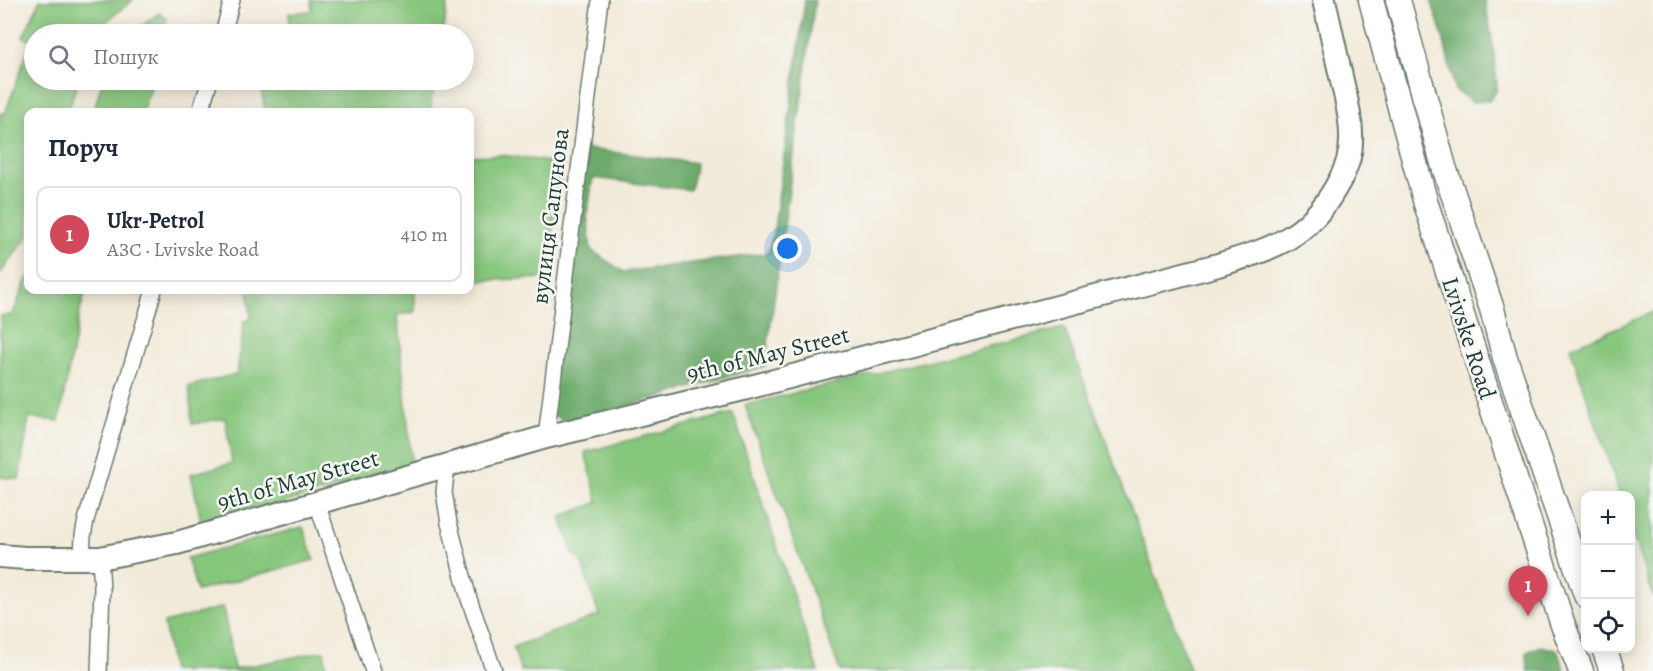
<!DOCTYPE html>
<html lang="uk">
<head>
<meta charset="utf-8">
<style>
	:root { --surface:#fff; --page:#f6f6f7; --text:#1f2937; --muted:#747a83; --line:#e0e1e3; --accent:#d1495b }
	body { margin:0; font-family:Alegreya,serif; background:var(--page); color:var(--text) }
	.controls { position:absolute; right:18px; bottom:18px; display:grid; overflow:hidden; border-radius:12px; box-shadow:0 3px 15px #0003 }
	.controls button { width:54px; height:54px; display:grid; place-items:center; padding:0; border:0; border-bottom:2px solid var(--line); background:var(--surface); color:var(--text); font:30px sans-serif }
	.you { position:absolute; left:788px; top:249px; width:21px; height:21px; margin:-15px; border:4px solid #fff; border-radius:50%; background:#1a73e8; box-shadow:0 0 0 9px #1a73e833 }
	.badge { display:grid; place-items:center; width:39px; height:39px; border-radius:50%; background:var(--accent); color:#fff; font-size:20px; font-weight:700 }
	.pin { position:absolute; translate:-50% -50px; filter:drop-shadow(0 2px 3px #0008) }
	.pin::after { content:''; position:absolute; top:32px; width:21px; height:18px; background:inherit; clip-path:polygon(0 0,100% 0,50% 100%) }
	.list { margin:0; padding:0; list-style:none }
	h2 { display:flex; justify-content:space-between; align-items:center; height:78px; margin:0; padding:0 24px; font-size:26px }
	h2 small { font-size:20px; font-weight:400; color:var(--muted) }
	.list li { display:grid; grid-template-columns:39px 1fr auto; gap:18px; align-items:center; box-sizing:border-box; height:96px; margin:0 12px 12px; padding:0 12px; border:2px solid var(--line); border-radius:12px }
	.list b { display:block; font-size:22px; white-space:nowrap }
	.list p { margin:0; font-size:20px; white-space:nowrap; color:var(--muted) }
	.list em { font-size:20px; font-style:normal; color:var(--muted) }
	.icon { flex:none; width:33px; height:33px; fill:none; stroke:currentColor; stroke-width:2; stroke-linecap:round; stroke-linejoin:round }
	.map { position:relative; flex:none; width:1653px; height:671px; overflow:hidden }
	.search { position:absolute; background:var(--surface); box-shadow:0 3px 15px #0003; left:24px; top:24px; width:450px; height:66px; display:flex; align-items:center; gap:15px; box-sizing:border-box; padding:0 21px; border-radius:33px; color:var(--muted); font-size:22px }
	.panel { position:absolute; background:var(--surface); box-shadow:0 3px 15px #0003; left:24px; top:108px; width:450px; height:186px; border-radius:12px }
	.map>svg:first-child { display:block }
	.green { fill:#87c67d; stroke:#538258; stroke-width:1.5 }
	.forest { fill:#6dab6c; stroke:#467450; stroke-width:1.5 }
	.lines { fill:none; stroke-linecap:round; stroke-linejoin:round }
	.street-casing { stroke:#697a6e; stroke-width:18 }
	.secondary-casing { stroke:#697a6e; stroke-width:26 }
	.primary-casing { stroke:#697a6e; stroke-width:27 }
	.street { stroke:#fff; stroke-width:15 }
	.secondary { stroke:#fff; stroke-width:22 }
	.primary { stroke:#fff; stroke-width:24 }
	.labels { text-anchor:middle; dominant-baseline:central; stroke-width:5; stroke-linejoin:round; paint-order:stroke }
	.street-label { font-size:24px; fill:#1f3d34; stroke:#f6f6f2 }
</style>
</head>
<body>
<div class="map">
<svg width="1653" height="671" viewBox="0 0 1653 671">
	<rect width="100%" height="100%" fill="#f6f6f2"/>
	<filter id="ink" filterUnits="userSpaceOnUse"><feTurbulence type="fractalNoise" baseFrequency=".0167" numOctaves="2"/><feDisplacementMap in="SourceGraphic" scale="12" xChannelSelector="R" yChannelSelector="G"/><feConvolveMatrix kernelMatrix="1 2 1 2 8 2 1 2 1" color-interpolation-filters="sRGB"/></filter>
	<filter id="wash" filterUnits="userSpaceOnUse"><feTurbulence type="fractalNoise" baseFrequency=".008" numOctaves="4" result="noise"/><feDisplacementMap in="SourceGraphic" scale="24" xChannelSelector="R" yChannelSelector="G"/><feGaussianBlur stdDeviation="1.35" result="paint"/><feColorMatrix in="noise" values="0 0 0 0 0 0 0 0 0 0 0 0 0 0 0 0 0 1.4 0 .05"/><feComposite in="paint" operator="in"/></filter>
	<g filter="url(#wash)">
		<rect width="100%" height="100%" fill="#f3ebda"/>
		<g class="green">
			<path d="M40,0H133L108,20L97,34H34V80H78L68,112H28V236L0,274V113L5,114L31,41L23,37Z"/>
			<path d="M311,0H448L443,34H290L289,13L312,11Z"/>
			<path d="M159,13L167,19L162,34H131Z"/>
			<path d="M103,80H154L142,112H93Z"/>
			<path d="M260,80H435L430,112H265Z"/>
			<path d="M502,155L563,164L545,278L470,281V156Z"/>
			<path d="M28,277V290H86L79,315L59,421L29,418L19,479L0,477V316L12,315Z"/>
			<path d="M248,290H415V312L397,315L412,466L202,526L191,474L232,463L225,418L192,424L189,386L237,374L244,321L251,319Z"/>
			<path d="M1653,312V597L1631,529L1630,496L1620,495L1570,348Z"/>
			<path d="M1064,328L1191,671H840L745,405Z"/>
			<path d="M733,413L818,671H521L513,647L599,615L580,558L573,554L561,517L598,502L585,452Z"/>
			<path d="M303,527L314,560L197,591L187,558Z"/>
			<path d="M223,607L234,669L324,651L327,671H172L164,623Z"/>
		</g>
		<g class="forest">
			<path d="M805,0H815L765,366L569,423L549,413L581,148L696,163L690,190L593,178L587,216L591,250L624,272L768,253L774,229Z"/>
			<path d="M1431,0H1485L1495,57L1497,90L1489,101L1472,102L1455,90L1443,37Z"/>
			<path d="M1541,646L1557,650L1565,671H1528L1527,652Z"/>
		</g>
	</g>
	<g filter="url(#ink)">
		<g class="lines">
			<g class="street-casing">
				<g id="street">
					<path d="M223,34L232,0"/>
					<path d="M200,112L210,80"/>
					<path d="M546,437L600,0"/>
					<path d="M452,464L446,474L444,492L449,523L469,599L494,671"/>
					<path d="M317,503L373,671"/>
					<path d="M82,559L83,536L86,520L154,290"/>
					<path d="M99,671L102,589L100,558"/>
				</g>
			</g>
			<g class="secondary-casing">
				<path id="secondary" d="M0,556L25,558H100L177,543L546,437L743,389L1218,265C1271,249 1307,239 1336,187C1346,170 1352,155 1351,135C1351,117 1346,98 1342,81C1336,54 1330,27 1324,0"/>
			</g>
			<g class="primary-casing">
				<g id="primary">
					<path d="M1371,0L1426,204L1532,531L1563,625L1581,671"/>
					<path d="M1398,0L1444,167L1492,309L1505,358L1586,595"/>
					<path d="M1604,648L1612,671"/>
				</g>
			</g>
			<use href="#street" class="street"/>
			<use href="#secondary" class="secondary"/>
			<use href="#primary" class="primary"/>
		</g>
	</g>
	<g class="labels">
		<g class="street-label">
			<text transform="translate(550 216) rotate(-83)">вулиця Сапунова</text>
			<text transform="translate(1469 338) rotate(72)">Lvivske Road</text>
			<text transform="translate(768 354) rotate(-14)">9th of May Street</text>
			<text transform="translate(298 480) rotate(-16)">9th of May Street</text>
		</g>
	</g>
</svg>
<div class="controls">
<button>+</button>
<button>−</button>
<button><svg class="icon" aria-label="locate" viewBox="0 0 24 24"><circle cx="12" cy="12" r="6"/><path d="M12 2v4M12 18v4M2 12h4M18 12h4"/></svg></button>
</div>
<div class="you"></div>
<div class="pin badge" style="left:1528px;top:616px">1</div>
<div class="search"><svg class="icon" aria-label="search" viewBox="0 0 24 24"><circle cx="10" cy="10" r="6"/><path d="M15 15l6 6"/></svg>Пошук</div>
<section class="panel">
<h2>Поруч<small></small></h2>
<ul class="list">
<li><span class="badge">1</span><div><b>Ukr-Petrol</b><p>АЗС · Lvivske Road</p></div><em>410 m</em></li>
</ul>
</section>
</div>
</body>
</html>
